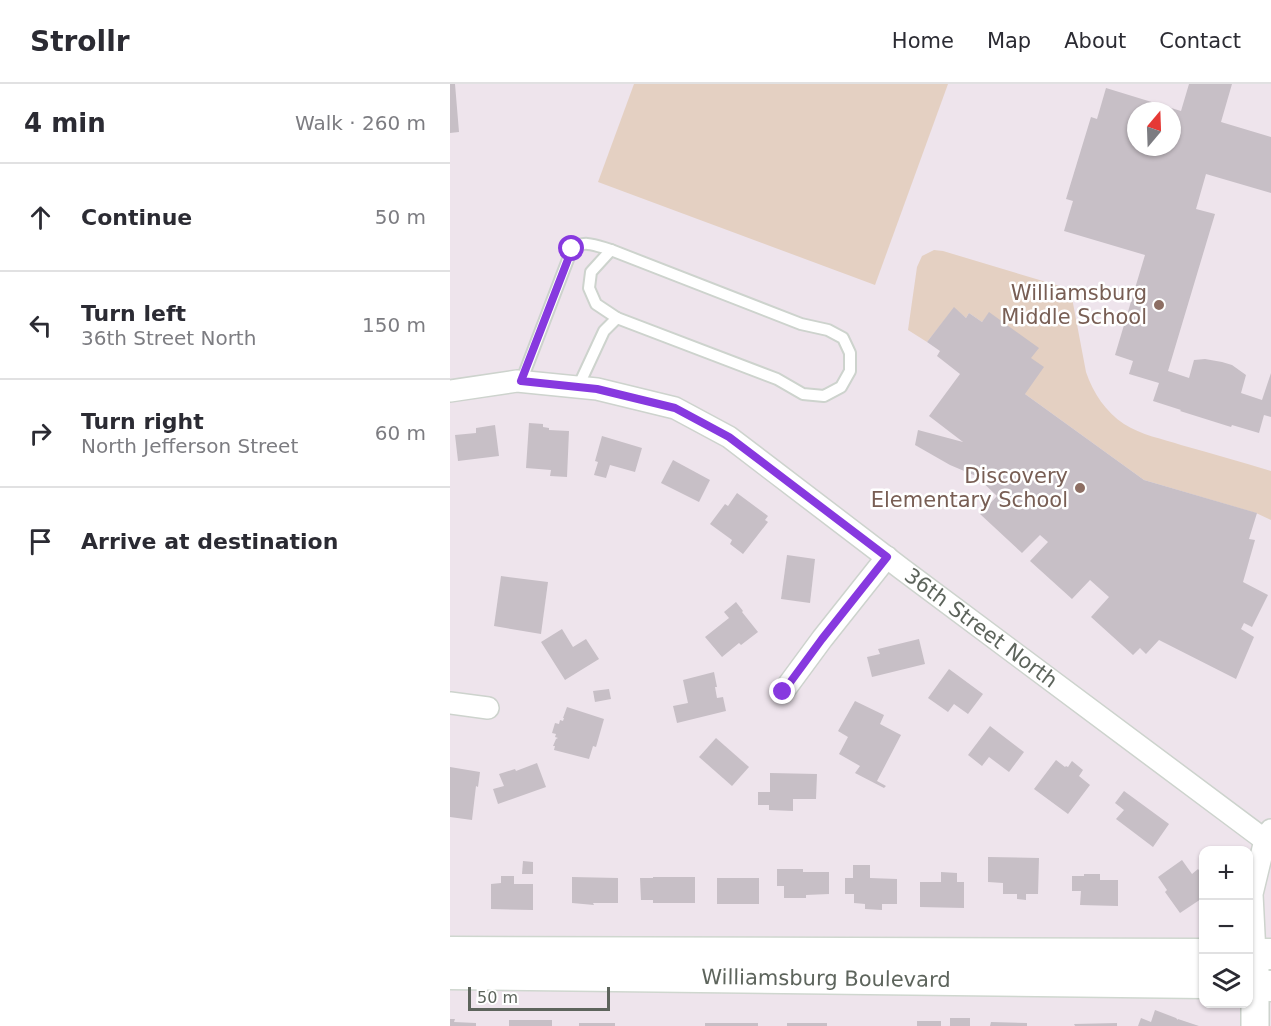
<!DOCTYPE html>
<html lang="en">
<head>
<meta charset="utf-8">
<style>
	:root { --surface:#fff; --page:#f2f2f3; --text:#2b2b33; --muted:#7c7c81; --line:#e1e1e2 }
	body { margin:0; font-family:"DejaVu Sans",sans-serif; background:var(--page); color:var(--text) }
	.controls { position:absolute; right:18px; bottom:18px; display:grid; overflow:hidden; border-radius:12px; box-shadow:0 2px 4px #0004 }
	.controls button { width:54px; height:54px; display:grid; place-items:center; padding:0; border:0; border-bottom:2px solid var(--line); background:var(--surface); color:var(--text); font:30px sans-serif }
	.compass { position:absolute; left:677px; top:18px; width:54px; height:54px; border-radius:50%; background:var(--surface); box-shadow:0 2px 4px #0004; rotate:19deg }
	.scale { position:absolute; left:18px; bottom:15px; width:142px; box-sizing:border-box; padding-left:6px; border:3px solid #5d645c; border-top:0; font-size:16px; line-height:21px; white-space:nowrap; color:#5d645c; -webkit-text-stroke:4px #fff; paint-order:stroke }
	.stop { position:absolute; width:18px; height:18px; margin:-14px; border:4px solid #8739df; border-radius:50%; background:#fff }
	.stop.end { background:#8739df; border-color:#fff; box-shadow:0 2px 6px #0008 }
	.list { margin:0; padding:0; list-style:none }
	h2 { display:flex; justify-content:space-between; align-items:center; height:78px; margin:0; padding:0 24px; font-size:26px }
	h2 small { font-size:20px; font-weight:400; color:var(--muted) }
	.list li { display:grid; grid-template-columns:39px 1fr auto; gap:18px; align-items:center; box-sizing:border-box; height:108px; padding:0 24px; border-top:2px solid var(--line) }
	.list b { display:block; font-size:22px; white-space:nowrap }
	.list p { margin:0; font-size:20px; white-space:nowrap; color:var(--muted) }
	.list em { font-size:20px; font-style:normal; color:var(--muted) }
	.icon { flex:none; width:33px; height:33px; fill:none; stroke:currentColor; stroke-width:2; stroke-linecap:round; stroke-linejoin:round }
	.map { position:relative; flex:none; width:821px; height:942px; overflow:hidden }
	header { display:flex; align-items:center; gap:36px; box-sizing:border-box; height:84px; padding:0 30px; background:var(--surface); border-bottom:2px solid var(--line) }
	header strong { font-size:28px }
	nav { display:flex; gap:33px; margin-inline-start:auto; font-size:21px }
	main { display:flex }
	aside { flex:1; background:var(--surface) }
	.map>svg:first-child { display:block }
	.green { fill:#e4d0c2 }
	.building { fill:#c7bfc6; fill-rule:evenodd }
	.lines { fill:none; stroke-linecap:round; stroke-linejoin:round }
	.service-casing { stroke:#cdd3cd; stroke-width:14 }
	.minor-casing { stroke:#cdd3cd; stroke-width:24 }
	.tertiary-casing { stroke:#cdd3cd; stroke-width:30 }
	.secondary-casing { stroke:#cfd7cf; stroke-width:33 }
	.service { stroke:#fff; stroke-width:10 }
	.minor { stroke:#fff; stroke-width:21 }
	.tertiary { stroke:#fff; stroke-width:27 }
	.secondary { stroke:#fff; stroke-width:30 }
	.route { stroke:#8739df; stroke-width:8 }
	.education-dot { fill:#8d6e63; stroke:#fff; stroke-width:2 }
	.labels { text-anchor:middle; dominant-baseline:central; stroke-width:5; stroke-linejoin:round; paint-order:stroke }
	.education-label { font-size:21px; fill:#785e54; stroke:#fff; text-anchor:end }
	.street-label { font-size:21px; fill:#5d645c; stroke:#fff }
</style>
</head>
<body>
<header>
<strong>Strollr</strong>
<nav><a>Home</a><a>Map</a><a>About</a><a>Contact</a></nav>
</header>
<main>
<aside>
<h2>4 min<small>Walk · 260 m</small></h2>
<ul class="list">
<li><svg class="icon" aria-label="ahead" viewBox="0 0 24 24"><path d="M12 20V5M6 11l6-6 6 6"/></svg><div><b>Continue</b></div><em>50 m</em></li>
<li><svg class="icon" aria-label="left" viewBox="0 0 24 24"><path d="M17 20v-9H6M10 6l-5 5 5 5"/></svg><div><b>Turn left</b><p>36th Street North</p></div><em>150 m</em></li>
<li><svg class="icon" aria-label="right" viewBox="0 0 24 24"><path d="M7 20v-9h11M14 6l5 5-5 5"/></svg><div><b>Turn right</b><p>North Jefferson Street</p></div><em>60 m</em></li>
<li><svg class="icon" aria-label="arrive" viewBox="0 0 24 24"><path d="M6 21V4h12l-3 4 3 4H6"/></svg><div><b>Arrive at destination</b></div></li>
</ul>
</aside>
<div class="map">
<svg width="821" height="942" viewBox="0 0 821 942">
	<rect width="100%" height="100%" fill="#eee4ec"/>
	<g class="green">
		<path d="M184,0H498L425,201L148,98Z"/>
		<path d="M484,166L493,167L613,203L618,206L622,214L636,288C643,309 656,328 674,340C691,351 713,355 731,361C761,369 791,378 821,387V436L806,429L694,396L575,310L581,274L539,229L532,238L519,229L516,234L504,224L477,258L458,246L467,183L472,172Z"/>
	</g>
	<g class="building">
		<path d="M0,0H5L9,48L0,49Z"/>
		<path d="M739,0H782L771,38L821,53V109L756,90L746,125L765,130L718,287L739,294L744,276L755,275L772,278L782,281L796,291L791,309L812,316L821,289V333L814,331L809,349L782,341L781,343L730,327L731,326L703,317L709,299L679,290L683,277L665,271L695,171L614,147L623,117L616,115L641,33L647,35L656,4L731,27ZM686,27H722V63H686Z"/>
		<path d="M504,223L516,234L519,229L532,238L539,228L589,264L581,274L594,283L575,310L694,396L807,429L799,455L805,456L793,498L818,511L802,543L794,539L791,545L804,553L786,595L709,556L696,570L690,564L683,571L641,533L659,513L640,496L622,515L580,477L598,458L590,451L572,469L530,430L547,412L526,392L500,381L465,361L468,346L513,358L479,332L510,290L487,272L490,267L477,258Z"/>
		<path d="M79,339L93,340V343L99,344V346L119,347L117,393L100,392L101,386L76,384Z"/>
		<path d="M45,341L49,372L8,377L5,351L26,349V344Z"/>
		<path d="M152,352L192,364L185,388L160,381L156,394L144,391L148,378L145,377Z"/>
		<path d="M223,376L260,396L249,418L211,399Z"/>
		<path d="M287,409L318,432L315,436L318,438L293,470L280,460L282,456L260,440L275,420L278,422Z"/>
		<path d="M337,471L365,475L360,519L331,515Z"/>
		<path d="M51,492L98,498L91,550L44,542Z"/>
		<path d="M286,518L293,527L292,528L308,548L291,561L289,559L272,573L255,553L279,534L274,528Z"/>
		<path d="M112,545L123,563L136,555L149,575L115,596L91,558Z"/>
		<path d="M469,555L475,580L422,593L417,573L430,570L428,565Z"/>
		<path d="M499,585L533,610L518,630L504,620L498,628L478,614Z"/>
		<path d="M264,588L267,603H265L267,614L273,613L276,627L227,639L223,622L238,619L233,596Z"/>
		<path d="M159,605L161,615L145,618L143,607Z"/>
		<path d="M405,617L434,631L430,640L451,651L427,697L436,702L434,704L405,689L410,682L389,670L398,653L388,647Z"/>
		<path d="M117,623L154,635L146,663L143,662L139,675L104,666L105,662H103L106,655L108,654L105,653L106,650L102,649L105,639L109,640L110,636L113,637L114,634H113Z"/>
		<path d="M540,642L574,668L559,688L539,673L532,682L518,671Z"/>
		<path d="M266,654L299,683L282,702L249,673Z"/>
		<path d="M606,676L615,683L616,682L618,683L622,677L633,686L629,692L640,701L618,730L584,705Z"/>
		<path d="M87,679L96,703L48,720L43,705L54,702L49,690L65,685L66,687Z"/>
		<path d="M0,683L30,688L28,703L26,702L22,736L0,733Z"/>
		<path d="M320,689L367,690L366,715H343V727L319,726V721H308V708H320Z"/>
		<path d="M674,707L719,740L703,763L666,735L674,726L665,719Z"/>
		<path d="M538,773L589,774L588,810H576V816L567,815V810H553V799L538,798Z"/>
		<path d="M732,776L742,790L748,785L754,793V813L730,829L715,808L717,806L708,793Z"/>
		<path d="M73,777L83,778V790H72Z"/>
		<path d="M403,781H420V794L447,795V820H432V826L415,825V820L404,819V810H395V794H403Z"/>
		<path d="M327,785H353V788H379V810L356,811V814H334V802H327Z"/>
		<path d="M491,788L507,789V798H514V824L470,823V798H491Z"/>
		<path d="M634,790H650V796H668V822L630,821L631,807H622V792H634Z"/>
		<path d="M51,792H64V800H83V826L41,825V800L51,799Z"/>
		<path d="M122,793L168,794V819H143L144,821L122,819Z"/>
		<path d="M203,793H245V819H203V816H191L190,794H203Z"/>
		<rect x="267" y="794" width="42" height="26"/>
		<path d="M705,926L726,934L728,936V935L749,942H688L691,934L701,938Z"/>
		<rect x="500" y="934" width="20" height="8"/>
		<path d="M0,935H5L4,938L26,939V942H0Z"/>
		<rect x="59" y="936" width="43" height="6"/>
		<rect x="467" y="937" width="24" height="5"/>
		<path d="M541,938L577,939V942H540Z"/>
		<rect x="129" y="939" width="36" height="3"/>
		<rect x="255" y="939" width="53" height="3"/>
		<rect x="337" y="939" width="40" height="3"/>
		<path d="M667,939V942H625L624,940Z"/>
	</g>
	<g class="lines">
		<g class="service-casing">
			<g id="service">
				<path d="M161,166L141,188L139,204L146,220L167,234"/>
				<path d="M71,298L122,165C134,155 147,162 161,166L351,240L378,246L393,254L400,269V287L391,303L374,312L353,310L327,295L167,234L154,247L128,303"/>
			</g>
		</g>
		<g class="minor-casing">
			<g id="minor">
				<path id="s1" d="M0,307L67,297L147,305L225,324L279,353L452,485L815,756"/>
				<path d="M333,608L372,555L437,473"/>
				<path d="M0,619L38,624"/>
				<path d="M805,870L802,810L815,756L821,746"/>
			</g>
		</g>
		<g class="tertiary-casing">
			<path id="tertiary" d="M805,942V870"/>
		</g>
		<g class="secondary-casing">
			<g id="secondary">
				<path d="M0,868L754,870"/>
				<path d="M798,870H821"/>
				<path id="s2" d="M0,890L754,899"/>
				<path d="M798,901L821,902"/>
			</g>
		</g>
		<use href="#service" class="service"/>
		<use href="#minor" class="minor"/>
		<use href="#tertiary" class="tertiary"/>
		<use href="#secondary" class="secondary"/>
	</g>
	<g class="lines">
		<path class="route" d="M122,165L71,297L147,305L225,324L279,353L437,473L372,555L333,608"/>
	</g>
	<g class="education-dot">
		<circle cx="709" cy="221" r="6"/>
		<circle cx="630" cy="404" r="6"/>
	</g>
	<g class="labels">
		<g class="education-label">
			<text x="697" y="209">Williamsburg<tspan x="697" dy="24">Middle School</tspan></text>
			<text x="618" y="392">Discovery<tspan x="618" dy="24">Elementary School</tspan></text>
		</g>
		<g class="street-label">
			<text stroke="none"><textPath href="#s1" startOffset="606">36th Street North</textPath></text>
			<text stroke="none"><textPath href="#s2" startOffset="376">Williamsburg Boulevard</textPath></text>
		</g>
	</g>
</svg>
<div class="controls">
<button>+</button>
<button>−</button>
<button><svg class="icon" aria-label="layers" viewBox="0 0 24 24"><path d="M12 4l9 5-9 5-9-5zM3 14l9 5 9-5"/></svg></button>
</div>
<svg class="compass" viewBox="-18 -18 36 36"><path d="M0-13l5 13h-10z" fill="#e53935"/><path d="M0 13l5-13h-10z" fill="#7c7c81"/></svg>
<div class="scale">50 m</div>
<div class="stop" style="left:122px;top:165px"></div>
<div class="stop end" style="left:333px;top:608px"></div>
</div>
</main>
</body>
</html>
